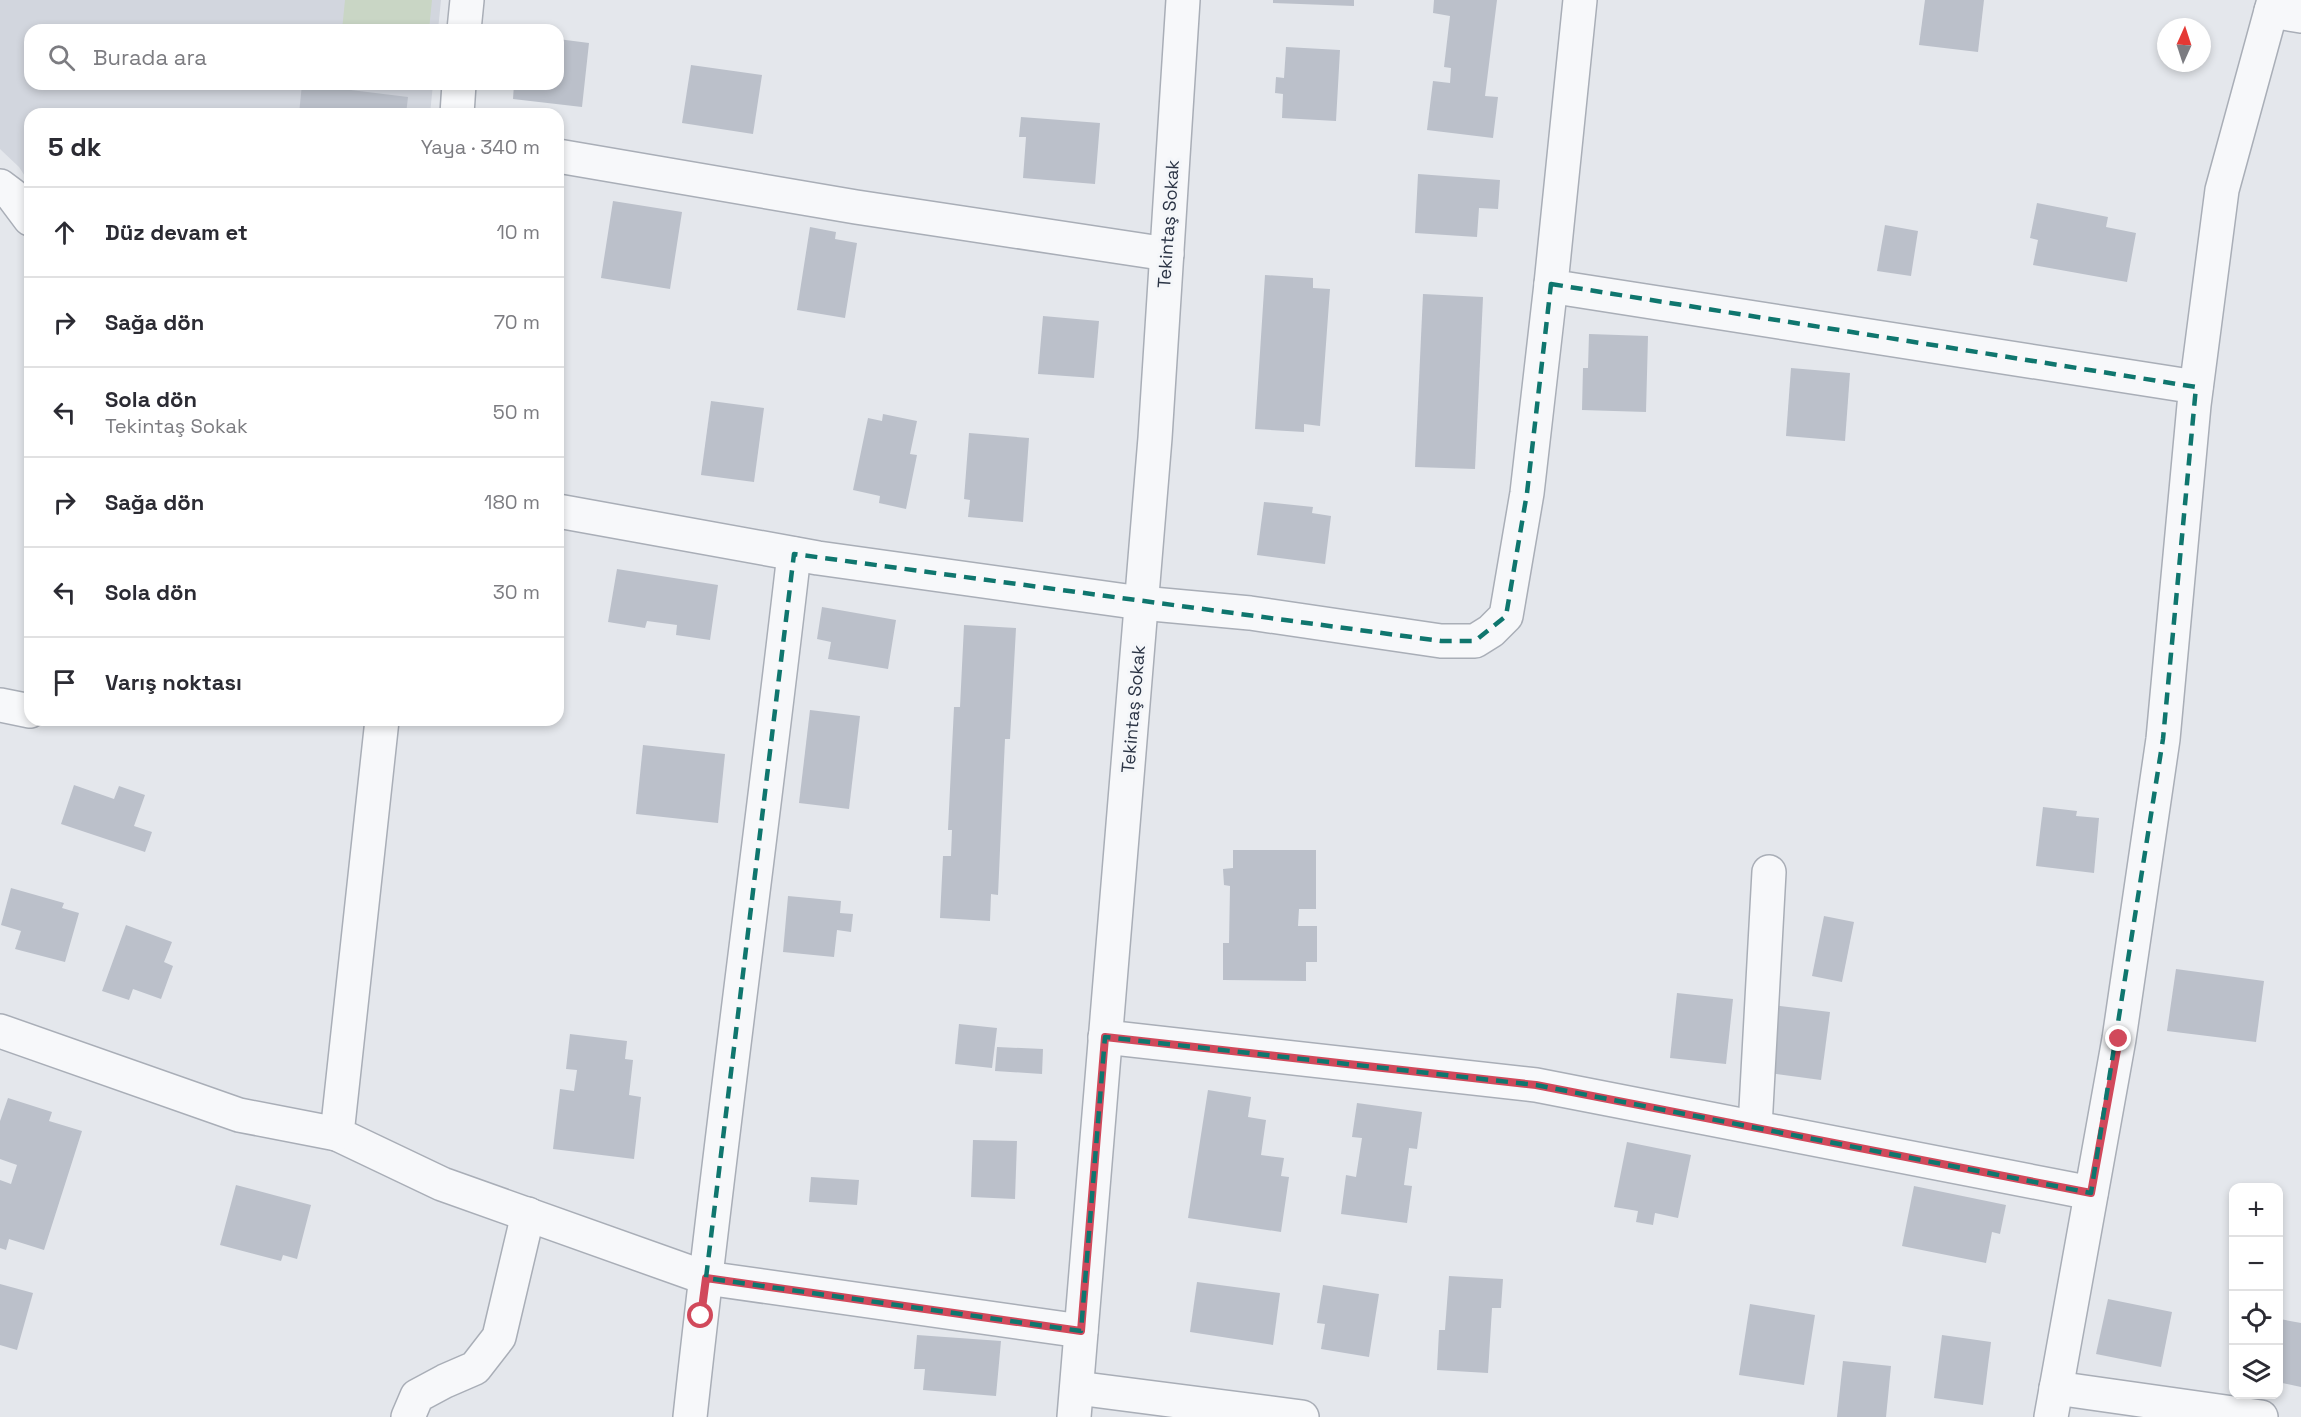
<!DOCTYPE html>
<html lang="tr">
<head>
<meta charset="utf-8">
<style>
	:root { --surface:#fff; --page:#f7f7f7; --text:#2b2b33; --muted:#7c7c81; --line:#e1e1e2 }
	body { margin:0; font-family:"Space Grotesk",sans-serif; background:var(--page); color:var(--text) }
	.controls { position:absolute; right:18px; bottom:18px; display:grid; overflow:hidden; border-radius:12px; box-shadow:0 3px 9px #0003 }
	.controls button { width:54px; height:54px; display:grid; place-items:center; padding:0; border:0; border-bottom:2px solid var(--line); background:var(--surface); color:var(--text); font:30px sans-serif }
	.compass { position:absolute; left:2157px; top:18px; width:54px; height:54px; border-radius:50%; background:var(--surface); box-shadow:0 3px 9px #0003; rotate:3deg }
	.stop { position:absolute; width:18px; height:18px; margin:-14px; border:4px solid #d1495b; border-radius:50%; background:#fff }
	.stop.end { background:#d1495b; border-color:#fff; box-shadow:0 2px 6px #0008 }
	.list { margin:0; padding:0; list-style:none }
	h2 { display:flex; justify-content:space-between; align-items:center; height:78px; margin:0; padding:0 24px; font-size:26px }
	h2 small { font-size:20px; font-weight:400; color:var(--muted) }
	.list li { display:grid; grid-template-columns:39px 1fr auto; gap:18px; align-items:center; box-sizing:border-box; height:90px; padding:0 24px; border-top:2px solid var(--line) }
	.list b { display:block; font-size:22px; white-space:nowrap }
	.list p { margin:0; font-size:20px; white-space:nowrap; color:var(--muted) }
	.list em { font-size:20px; font-style:normal; color:var(--muted) }
	.icon { flex:none; width:33px; height:33px; fill:none; stroke:currentColor; stroke-width:2; stroke-linecap:round; stroke-linejoin:round }
	.map { position:relative; flex:none; width:2301px; height:1417px; overflow:hidden }
	.search { position:absolute; background:var(--surface); box-shadow:0 3px 9px #0003; left:24px; top:24px; width:540px; height:66px; display:flex; align-items:center; gap:15px; box-sizing:border-box; padding:0 21px; border-radius:18px; color:var(--muted); font-size:22px }
	.panel { position:absolute; background:var(--surface); box-shadow:0 3px 9px #0003; left:24px; top:108px; width:540px; height:618px; border-radius:18px }
	.map>svg:first-child { display:block }
	.built { fill:#d2d6de }
	.green { fill:#c9d6c5 }
	.building { fill:#bbc0ca }
	.lines { fill:none; stroke-linecap:round; stroke-linejoin:round }
	.minor-casing { stroke:#a9aeb7; stroke-width:36 }
	.tertiary-casing { stroke:#a9aeb7; stroke-width:36 }
	.minor { stroke:#f7f8fa; stroke-width:33 }
	.tertiary { stroke:#f7f8fa; stroke-width:33 }
	.route { stroke:#d1495b; stroke-width:8 }
	.marked { fill:none; stroke:#0f766e; stroke-width:4.5; stroke-dasharray:12 8; stroke-linejoin:round }
	.labels { text-anchor:middle; dominant-baseline:central; stroke-width:6; stroke-linejoin:round; paint-order:stroke }
	.street-label { font-size:18px; fill:#2b3445; stroke:#f4f6f9 }
</style>
</head>
<body>
<div class="map">
<svg width="2301" height="1417" viewBox="0 0 2301 1417">
	<rect width="100%" height="100%" fill="#e4e7ec"/>
	<path class="built" d="M0,0H441L438,30H30V84H433L430,114H30V184L19,167L0,149Z"/>
	<path class="green" d="M345,0H432L429,30H342Z"/>
	<g class="building">
		<path d="M1273,0H1354V6L1273,3Z"/>
		<path d="M1434,0H1497L1485,96L1498,97L1493,138L1427,130L1433,81L1450,83L1451,68L1444,67L1450,16L1433,13Z"/>
		<path d="M1925,0H1984L1978,52L1919,45Z"/>
		<path d="M558,39L589,43L582,107L513,99L514,84H558Z"/>
		<path d="M1286,47L1340,50L1336,121L1282,118L1283,94L1275,93L1276,77L1284,78Z"/>
		<path d="M691,65L762,75L753,134L682,123Z"/>
		<path d="M302,84L408,97L406,114H299Z"/>
		<path d="M1021,117L1100,123L1095,184L1023,178L1026,137H1019Z"/>
		<path d="M1418,174L1500,180L1498,209L1479,208L1477,237L1415,233Z"/>
		<path d="M613,201L682,212L670,289L601,278Z"/>
		<path d="M2037,203L2108,217L2106,227L2136,233L2127,282L2033,265L2038,240L2030,238Z"/>
		<path d="M1885,225L1918,231L1911,276L1877,271Z"/>
		<path d="M810,227L836,232L835,239L857,243L845,318L797,310Z"/>
		<path d="M1265,275L1313,278V288L1330,289L1320,426L1304,424V432L1255,429Z"/>
		<path d="M1423,294L1483,297L1475,469L1415,467Z"/>
		<path d="M1043,316L1099,321L1094,378L1038,374Z"/>
		<path d="M1589,334L1648,336L1646,412L1582,410L1583,368H1588Z"/>
		<path d="M1791,368L1850,373L1845,441L1786,436Z"/>
		<path d="M711,401L764,408L754,482L701,475Z"/>
		<path d="M883,414L917,421L910,454L917,455L906,509L879,503L880,496L853,490L868,418L882,421Z"/>
		<path d="M969,433L1029,438L1023,522L968,517L970,500L964,499Z"/>
		<path d="M1264,502L1313,507L1312,513L1331,516L1325,564L1257,555Z"/>
		<path d="M617,569L718,585L710,640L676,635L677,625L647,621L645,628L608,622Z"/>
		<path d="M822,607L896,620L888,669L828,659L831,642L817,639Z"/>
		<path d="M964,625L1016,628L1010,739H1005L998,895L991,894L990,921L940,918L943,856H951L952,830H948L954,707H960Z"/>
		<path d="M810,710L860,716L849,809L799,803Z"/>
		<path d="M643,745L725,754L718,823L636,814Z"/>
		<path d="M74,785L114,799L119,786L145,795L134,826L152,832L145,852L61,824Z"/>
		<path d="M2043,807L2077,811L2076,816L2099,818L2094,873L2036,866Z"/>
		<path d="M1233,850H1316V909H1299L1298,926H1317V962H1306V981L1223,980V943H1229L1230,886L1224,885L1223,869L1233,868Z"/>
		<path d="M11,888L64,903L62,908L79,913L65,962L15,949L21,931L1,925Z"/>
		<path d="M788,896L841,901L840,913L853,914L851,932L837,930L834,957L783,952Z"/>
		<path d="M1824,916L1854,922L1842,982L1812,976Z"/>
		<path d="M126,925L172,942L164,962L173,966L161,999L133,989L129,1000L102,991Z"/>
		<path d="M2176,969L2264,981L2256,1042L2167,1031Z"/>
		<path d="M1677,993L1733,999L1726,1064L1670,1058Z"/>
		<path d="M1771,1005L1830,1012L1821,1080L1762,1072Z"/>
		<path d="M959,1024L997,1028L992,1068L955,1064Z"/>
		<path d="M570,1034L627,1041L625,1059L633,1060L629,1095L641,1097L634,1159L553,1149L560,1089L574,1091L577,1070L566,1069Z"/>
		<path d="M997,1047L1043,1049L1042,1074L995,1071Z"/>
		<path d="M1208,1090L1251,1097L1248,1117L1266,1120L1261,1155L1284,1158L1281,1176L1289,1177L1281,1232L1188,1218Z"/>
		<path d="M8,1098L52,1112L49,1121L82,1131L44,1250L9,1239L6,1250L0,1248V1180L11,1184L17,1165L0,1159V1121Z"/>
		<path d="M1357,1103L1422,1112L1417,1149L1409,1148L1404,1185L1412,1186L1407,1223L1341,1214L1346,1175L1356,1177L1362,1138L1352,1137Z"/>
		<path d="M973,1140L1017,1141L1015,1199L971,1197Z"/>
		<path d="M1627,1142L1691,1155L1678,1218L1655,1213L1653,1225L1636,1222L1638,1211L1614,1207Z"/>
		<path d="M811,1177L859,1180L857,1205L809,1202Z"/>
		<path d="M236,1185L311,1205L297,1259L283,1255L281,1261L220,1245Z"/>
		<path d="M1914,1186L2006,1205L2000,1234L1992,1232L1986,1263L1902,1246Z"/>
		<path d="M1449,1276L1503,1279L1501,1308H1492L1488,1373L1437,1370L1439,1330H1445Z"/>
		<path d="M1197,1282L1280,1293L1273,1345L1190,1332Z"/>
		<path d="M0,1284L33,1293L17,1350L0,1345Z"/>
		<path d="M1323,1285L1379,1294L1369,1357L1321,1349L1325,1324L1317,1323Z"/>
		<path d="M2108,1299L2172,1312L2161,1367L2096,1354Z"/>
		<path d="M1750,1304L1815,1315L1804,1385L1739,1375Z"/>
		<path d="M2280,1319L2301,1323V1387L2278,1382Z"/>
		<path d="M917,1335L1001,1341L996,1396L923,1390L925,1369H914Z"/>
		<path d="M1942,1335L1991,1342L1983,1405L1934,1398Z"/>
		<path d="M1843,1361L1891,1366L1886,1417H1837Z"/>
	</g>
	<g class="lines">
		<g class="minor-casing">
			<g id="minor">
				<path d="M1580,0L1551,284L1562,288L2196,387"/>
				<path d="M2271,11L2301,16"/>
				<path d="M464,30L467,0"/>
				<path d="M457,114L459,84"/>
				<path d="M558,156L856,207L1167,254"/>
				<path d="M0,186L12,195L30,219"/>
				<path d="M558,511L818,558L1141,603L1250,613L1441,641H1475L1491,631L1506,616L1527,493L1551,284"/>
				<path d="M0,705L30,711"/>
				<path d="M382,720L337,1134L442,1184L706,1278L1081,1331"/>
				<path d="M0,1031L239,1115L337,1134"/>
				<path d="M1105,1037L1536,1085L2091,1193"/>
				<path d="M1755,1127L1769,872"/>
				<path d="M1077,1388L1302,1417"/>
				<path d="M2056,1388L2261,1417"/>
				<path d="M408,1417L417,1396L445,1381L475,1368L499,1337L528,1214"/>
				<path d="M690,1417C721,1129 761,842 794,554"/>
				<path d="M2051,1417L2119,1039L2163,739L2194,405L2222,190L2274,0"/>
			</g>
		</g>
		<g class="tertiary-casing">
			<path id="tertiary" d="M1074,1417L1155,438L1183,0"/>
		</g>
		<use href="#minor" class="minor"/>
		<use href="#tertiary" class="tertiary"/>
	</g>
	<g class="lines">
		<path class="route" d="M701,1316L706,1278L1081,1331L1105,1037L1536,1085L2091,1193L2119,1039"/>
	</g>
	<path class="marked" d="M1551,284L2196,387L2163,739L2091,1193L1536,1085L1105,1037L1081,1331L706,1278L794,554L1441,641H1475L1506,616L1527,493Z"/>
	<g class="labels">
		<g class="street-label">
			<text transform="translate(1168 224) rotate(-86)">Tekintaş Sokak</text>
			<text transform="translate(1133 709) rotate(-85)">Tekintaş Sokak</text>
		</g>
	</g>
</svg>
<div class="controls">
<button>+</button>
<button>−</button>
<button><svg class="icon" aria-label="locate" viewBox="0 0 24 24"><circle cx="12" cy="12" r="6"/><path d="M12 2v4M12 18v4M2 12h4M18 12h4"/></svg></button>
<button><svg class="icon" aria-label="layers" viewBox="0 0 24 24"><path d="M12 4l9 5-9 5-9-5zM3 14l9 5 9-5"/></svg></button>
</div>
<svg class="compass" viewBox="-18 -18 36 36"><path d="M0-13l5 13h-10z" fill="#e53935"/><path d="M0 13l5-13h-10z" fill="#7c7c81"/></svg>
<div class="stop" style="left:701px;top:1316px"></div>
<div class="stop end" style="left:2119px;top:1039px"></div>
<div class="search"><svg class="icon" aria-label="search" viewBox="0 0 24 24"><circle cx="10" cy="10" r="6"/><path d="M15 15l6 6"/></svg>Burada ara</div>
<section class="panel">
<h2>5 dk<small>Yaya · 340 m</small></h2>
<ul class="list">
<li><svg class="icon" aria-label="ahead" viewBox="0 0 24 24"><path d="M12 20V5M6 11l6-6 6 6"/></svg><div><b>Düz devam et</b></div><em>10 m</em></li>
<li><svg class="icon" aria-label="right" viewBox="0 0 24 24"><path d="M7 20v-9h11M14 6l5 5-5 5"/></svg><div><b>Sağa dön</b></div><em>70 m</em></li>
<li><svg class="icon" aria-label="left" viewBox="0 0 24 24"><path d="M17 20v-9H6M10 6l-5 5 5 5"/></svg><div><b>Sola dön</b><p>Tekintaş Sokak</p></div><em>50 m</em></li>
<li><svg class="icon" aria-label="right" viewBox="0 0 24 24"><path d="M7 20v-9h11M14 6l5 5-5 5"/></svg><div><b>Sağa dön</b></div><em>180 m</em></li>
<li><svg class="icon" aria-label="left" viewBox="0 0 24 24"><path d="M17 20v-9H6M10 6l-5 5 5 5"/></svg><div><b>Sola dön</b></div><em>30 m</em></li>
<li><svg class="icon" aria-label="arrive" viewBox="0 0 24 24"><path d="M6 21V4h12l-3 4 3 4H6"/></svg><div><b>Varış noktası</b></div></li>
</ul>
</section>
</div>
</body>
</html>
